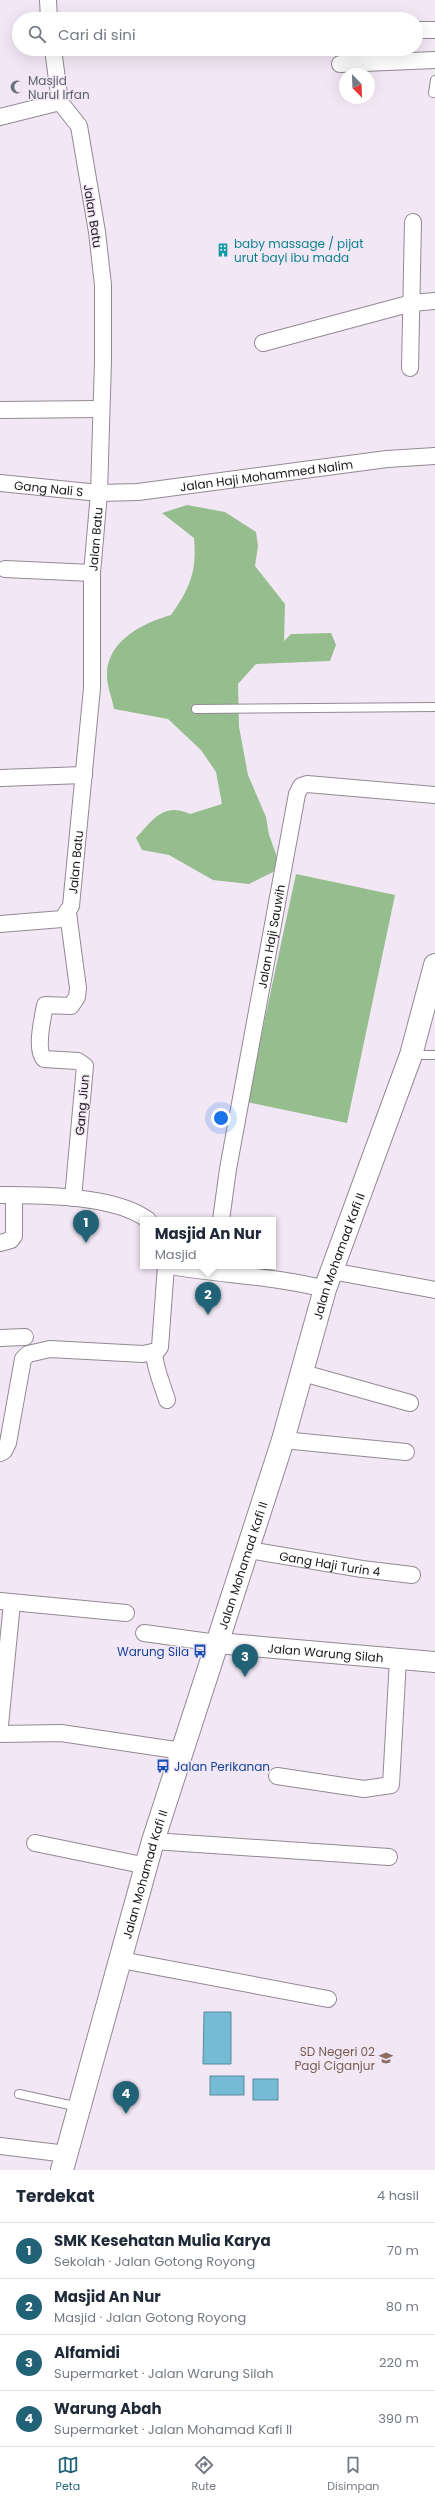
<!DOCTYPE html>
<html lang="id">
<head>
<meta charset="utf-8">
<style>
	:root { --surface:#fff; --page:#f2f2f3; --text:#1f2937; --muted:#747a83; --line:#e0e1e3; --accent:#216276 }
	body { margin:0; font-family:Poppins,sans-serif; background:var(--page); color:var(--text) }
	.compass { position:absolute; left:339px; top:68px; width:36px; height:36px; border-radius:50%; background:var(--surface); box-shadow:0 4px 16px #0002; rotate:157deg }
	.you { position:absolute; left:221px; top:1118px; width:14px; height:14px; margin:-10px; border:3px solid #fff; border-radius:50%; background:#1a73e8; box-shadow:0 0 0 6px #1a73e833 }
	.badge { display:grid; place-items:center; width:26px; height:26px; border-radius:50%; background:var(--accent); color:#fff; font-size:13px; font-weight:700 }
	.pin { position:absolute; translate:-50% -33px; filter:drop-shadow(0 1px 2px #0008) }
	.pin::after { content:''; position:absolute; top:21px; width:14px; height:12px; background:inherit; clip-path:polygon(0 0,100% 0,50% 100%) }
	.popup { position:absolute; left:140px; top:1217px; width:136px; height:52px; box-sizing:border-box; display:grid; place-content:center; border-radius:0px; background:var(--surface); filter:drop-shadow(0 1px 3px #0005); font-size:13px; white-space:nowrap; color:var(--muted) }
	.popup b { font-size:15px; color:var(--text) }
	.popup::after { content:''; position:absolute; left:50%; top:100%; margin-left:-8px; border:8px solid transparent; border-top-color:var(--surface) }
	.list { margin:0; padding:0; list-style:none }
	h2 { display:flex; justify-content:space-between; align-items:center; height:52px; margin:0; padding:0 16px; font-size:17px }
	h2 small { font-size:13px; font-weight:400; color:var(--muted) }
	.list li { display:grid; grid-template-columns:26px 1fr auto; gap:12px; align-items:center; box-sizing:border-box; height:56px; padding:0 16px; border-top:1px solid var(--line) }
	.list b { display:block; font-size:15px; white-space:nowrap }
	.list p { margin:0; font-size:13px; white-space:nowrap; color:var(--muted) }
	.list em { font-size:13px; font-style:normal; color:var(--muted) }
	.icon { flex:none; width:22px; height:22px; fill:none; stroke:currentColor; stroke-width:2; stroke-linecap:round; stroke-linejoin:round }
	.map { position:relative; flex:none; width:435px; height:2170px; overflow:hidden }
	.search { position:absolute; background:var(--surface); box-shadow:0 4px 16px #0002; left:12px; right:12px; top:12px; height:44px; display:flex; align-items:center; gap:10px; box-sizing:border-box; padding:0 14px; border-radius:22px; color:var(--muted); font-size:15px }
	.sheet { height:276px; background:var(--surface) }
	nav { display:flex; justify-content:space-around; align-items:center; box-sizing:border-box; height:56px; border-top:1px solid var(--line); background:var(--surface); font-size:11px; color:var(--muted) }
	nav a { display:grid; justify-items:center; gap:2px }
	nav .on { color:var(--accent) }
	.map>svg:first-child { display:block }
	.forest { fill:#96bd8e }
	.water { fill:#75bbd4; stroke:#5a8a9d }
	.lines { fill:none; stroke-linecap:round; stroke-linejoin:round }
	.service-casing { stroke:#938994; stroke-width:10 }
	.minor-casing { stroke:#938994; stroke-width:18 }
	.tertiary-casing { stroke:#938994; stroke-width:22 }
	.secondary-casing { stroke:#938994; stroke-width:24 }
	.service { stroke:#fff; stroke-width:8 }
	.minor { stroke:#fff; stroke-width:16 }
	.tertiary { stroke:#fff; stroke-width:20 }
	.secondary { stroke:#fff; stroke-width:22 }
	.labels { text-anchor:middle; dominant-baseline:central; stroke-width:3; stroke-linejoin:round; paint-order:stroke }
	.worship-label { font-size:12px; fill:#5b616d; stroke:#f2e7f4; text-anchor:start }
	.street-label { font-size:12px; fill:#1b171c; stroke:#f2e7f4 }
	.culture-label { font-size:12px; fill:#0d838f; stroke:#f2e7f4; text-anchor:start }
	.transit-label { font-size:12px; fill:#164399; stroke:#f2e7f4; text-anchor:end }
	.education-label { font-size:12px; fill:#785e54; stroke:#f2e7f4; text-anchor:end }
</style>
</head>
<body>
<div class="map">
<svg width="435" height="2170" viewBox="0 0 435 2170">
	<rect width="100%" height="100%" fill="#f2e7f4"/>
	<g class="forest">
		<path d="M187,505L225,512L256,532L258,546L255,566L285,604L284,641L291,634L331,633L336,645L330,661L256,664L238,684L239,727L248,775L266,817L269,835L276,854L277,870L249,884L213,880L169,855L142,850L136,838C153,820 163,802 190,814L222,804L216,772L201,750L168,719L114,709C112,698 107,686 107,676C106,641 143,623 171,615C190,588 197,571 194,538L162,513Z"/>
		<path d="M296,874L395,895L347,1123L247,1102Z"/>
	</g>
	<g class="water">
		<path d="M204,2012H231V2064H203Z"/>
		<rect x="210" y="2076" width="34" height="19"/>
		<rect x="253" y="2079" width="25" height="21"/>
	</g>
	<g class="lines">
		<g class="service-casing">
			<g id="service">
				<path d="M433,93L435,80"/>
				<path d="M196,709L435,707"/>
				<path d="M412,1055H435"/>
				<path d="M19,2094L79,2107"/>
			</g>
		</g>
		<g class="minor-casing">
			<g id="minor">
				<path d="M48,0L49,19"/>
				<path d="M416,30H435"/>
				<path d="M53,49L60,102"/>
				<path d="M340,64L435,60"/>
				<path d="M0,117L60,102"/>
				<path d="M263,343L412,303L435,301"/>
				<path d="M410,368L413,222"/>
				<path d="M0,410L101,409"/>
				<path id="s1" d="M0,483L99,493L138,492L387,459L435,456"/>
				<path d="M5,569L92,573"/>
				<path d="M0,778L84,775"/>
				<path d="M68,913L78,988L77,997L71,1006L45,1005C43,1017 35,1049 44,1059L78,1061L85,1066L73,1198"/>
				<path id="s2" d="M0,924L62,919L71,906L92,688V573L99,493L103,361V285L97,232L79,126L60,102"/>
				<path d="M0,1195C41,1195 115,1195 148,1220"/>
				<path id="s3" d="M221,1220L228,1169L297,794L301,786L307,784L435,795"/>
				<path d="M0,1243L11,1240L14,1236V1195"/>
				<path d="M171,1266C222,1275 275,1276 325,1289"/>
				<path d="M331,1271L435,1290"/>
				<path d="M0,1338L25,1337"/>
				<path d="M154,1352C155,1370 162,1383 167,1400"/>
				<path d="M303,1373L410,1403"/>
				<path d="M283,1440L406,1452"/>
				<path d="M0,1453L4,1451L8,1443L23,1359L28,1354L50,1349L143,1354L157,1351L160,1347L166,1266"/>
				<path id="s4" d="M249,1550L362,1569L412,1575"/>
				<path d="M0,1601L126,1613"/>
				<path d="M144,1633L217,1643"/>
				<path d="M0,1725L12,1603"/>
				<path d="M0,1734L61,1733L182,1751"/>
				<path d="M277,1776L364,1789L391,1785L398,1659"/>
				<path d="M153,1841L389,1857"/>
				<path d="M35,1843L147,1866"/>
				<path d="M121,1960L328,1999"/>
				<path d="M0,2146L67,2154"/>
			</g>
		</g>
		<g class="tertiary-casing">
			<g id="tertiary">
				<path id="s5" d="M217,1643L435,1662"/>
			</g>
		</g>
		<g class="secondary-casing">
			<g id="secondary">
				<path id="s6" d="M62,2170L153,1841L283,1440L325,1289L411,1055L435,965"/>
			</g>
		</g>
		<use href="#service" class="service"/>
		<use href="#minor" class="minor"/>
		<use href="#tertiary" class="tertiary"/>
		<use href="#secondary" class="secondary"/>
	</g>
	<defs>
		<g id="mosque-bare" transform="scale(1.08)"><path d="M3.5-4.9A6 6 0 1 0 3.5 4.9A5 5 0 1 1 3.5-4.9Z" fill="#6b7280" stroke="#f2e7f4" stroke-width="2.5" paint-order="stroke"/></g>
		<g id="building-bare" transform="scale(1.08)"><path d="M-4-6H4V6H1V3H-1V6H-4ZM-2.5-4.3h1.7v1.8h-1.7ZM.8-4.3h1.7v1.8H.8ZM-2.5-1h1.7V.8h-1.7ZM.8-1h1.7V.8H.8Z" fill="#0f9aa8" stroke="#f2e7f4" stroke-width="2.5" paint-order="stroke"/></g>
		<g id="bus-bare" transform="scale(1.08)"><path d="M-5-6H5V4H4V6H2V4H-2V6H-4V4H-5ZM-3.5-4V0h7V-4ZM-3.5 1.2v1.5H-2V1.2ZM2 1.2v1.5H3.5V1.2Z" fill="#1a4fb4" stroke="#f2e7f4" stroke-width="2.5" paint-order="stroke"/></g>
		<g id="school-bare" transform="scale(1.08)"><path d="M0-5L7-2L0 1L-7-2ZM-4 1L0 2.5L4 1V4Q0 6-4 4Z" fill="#8d6e63" stroke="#f2e7f4" stroke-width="2.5" paint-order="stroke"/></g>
	</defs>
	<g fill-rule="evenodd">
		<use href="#mosque-bare" x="17" y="87"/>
		<use href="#building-bare" x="223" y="250"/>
		<use href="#bus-bare" x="200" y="1651"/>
		<use href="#bus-bare" x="163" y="1766"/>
		<use href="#school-bare" x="386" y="2058"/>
	</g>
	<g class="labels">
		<g class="worship-label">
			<text x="28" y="80">Masjid<tspan x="28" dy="14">Nurul Irfan</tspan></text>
		</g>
		<g class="street-label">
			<text transform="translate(93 216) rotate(81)">Jalan Batu</text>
			<text stroke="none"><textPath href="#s1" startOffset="268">Jalan Haji Mohammed Nalim</textPath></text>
			<text stroke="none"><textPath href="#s1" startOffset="49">Gang Nali S</textPath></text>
			<text stroke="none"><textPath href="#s2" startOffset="446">Jalan Batu</textPath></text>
			<text stroke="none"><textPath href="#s2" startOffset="122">Jalan Batu</textPath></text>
			<text stroke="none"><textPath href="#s3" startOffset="288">Jalan Haji Sauwih</textPath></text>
			<text transform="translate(82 1105) rotate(-85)">Gang Jiun</text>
			<text stroke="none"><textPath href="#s6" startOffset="955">Jalan Mohamad Kafi II</textPath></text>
			<text stroke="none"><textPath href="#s4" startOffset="82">Gang Haji Turin 4</textPath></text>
			<text stroke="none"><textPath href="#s6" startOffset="631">Jalan Mohamad Kafi II</textPath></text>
			<text stroke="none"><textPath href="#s5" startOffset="109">Jalan Warung Silah</textPath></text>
			<text stroke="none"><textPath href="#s6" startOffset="307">Jalan Mohamad Kafi II</textPath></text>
		</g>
		<g class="culture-label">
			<text x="234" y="243">baby massage / pijat<tspan x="234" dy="14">urut bayi ibu mada</tspan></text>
		</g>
		<g class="transit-label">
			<text x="189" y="1651">Warung Sila</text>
			<text x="174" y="1766" text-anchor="start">Jalan Perikanan</text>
		</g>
		<g class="education-label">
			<text x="375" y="2051">SD Negeri 02<tspan x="375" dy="14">Pagi Ciganjur</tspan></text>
		</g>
	</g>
</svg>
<svg class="compass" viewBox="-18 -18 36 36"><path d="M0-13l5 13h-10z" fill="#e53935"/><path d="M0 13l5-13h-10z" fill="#747a83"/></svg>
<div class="you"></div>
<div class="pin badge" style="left:86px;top:1243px">1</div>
<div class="pin badge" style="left:208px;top:1315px">2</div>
<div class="popup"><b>Masjid An Nur</b>Masjid</div>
<div class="pin badge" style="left:245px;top:1677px">3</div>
<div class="pin badge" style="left:126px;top:2114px">4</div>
<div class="search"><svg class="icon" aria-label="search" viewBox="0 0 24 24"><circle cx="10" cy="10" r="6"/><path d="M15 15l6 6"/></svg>Cari di sini</div>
</div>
<section class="sheet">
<h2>Terdekat<small>4 hasil</small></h2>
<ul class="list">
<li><span class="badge">1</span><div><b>SMK Kesehatan Mulia Karya</b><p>Sekolah · Jalan Gotong Royong</p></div><em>70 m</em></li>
<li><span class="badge">2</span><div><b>Masjid An Nur</b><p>Masjid · Jalan Gotong Royong</p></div><em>80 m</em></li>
<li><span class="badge">3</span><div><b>Alfamidi</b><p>Supermarket · Jalan Warung Silah</p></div><em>220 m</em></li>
<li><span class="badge">4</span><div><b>Warung Abah</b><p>Supermarket · Jalan Mohamad Kafi II</p></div><em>390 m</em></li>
</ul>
</section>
<nav>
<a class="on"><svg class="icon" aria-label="map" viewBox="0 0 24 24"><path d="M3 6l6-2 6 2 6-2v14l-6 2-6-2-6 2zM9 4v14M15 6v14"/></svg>Peta</a>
<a><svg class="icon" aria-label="directions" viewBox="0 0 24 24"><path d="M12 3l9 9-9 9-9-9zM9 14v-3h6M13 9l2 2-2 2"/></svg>Rute</a>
<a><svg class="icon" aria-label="saved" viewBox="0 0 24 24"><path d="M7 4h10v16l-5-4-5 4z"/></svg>Disimpan</a>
</nav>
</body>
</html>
